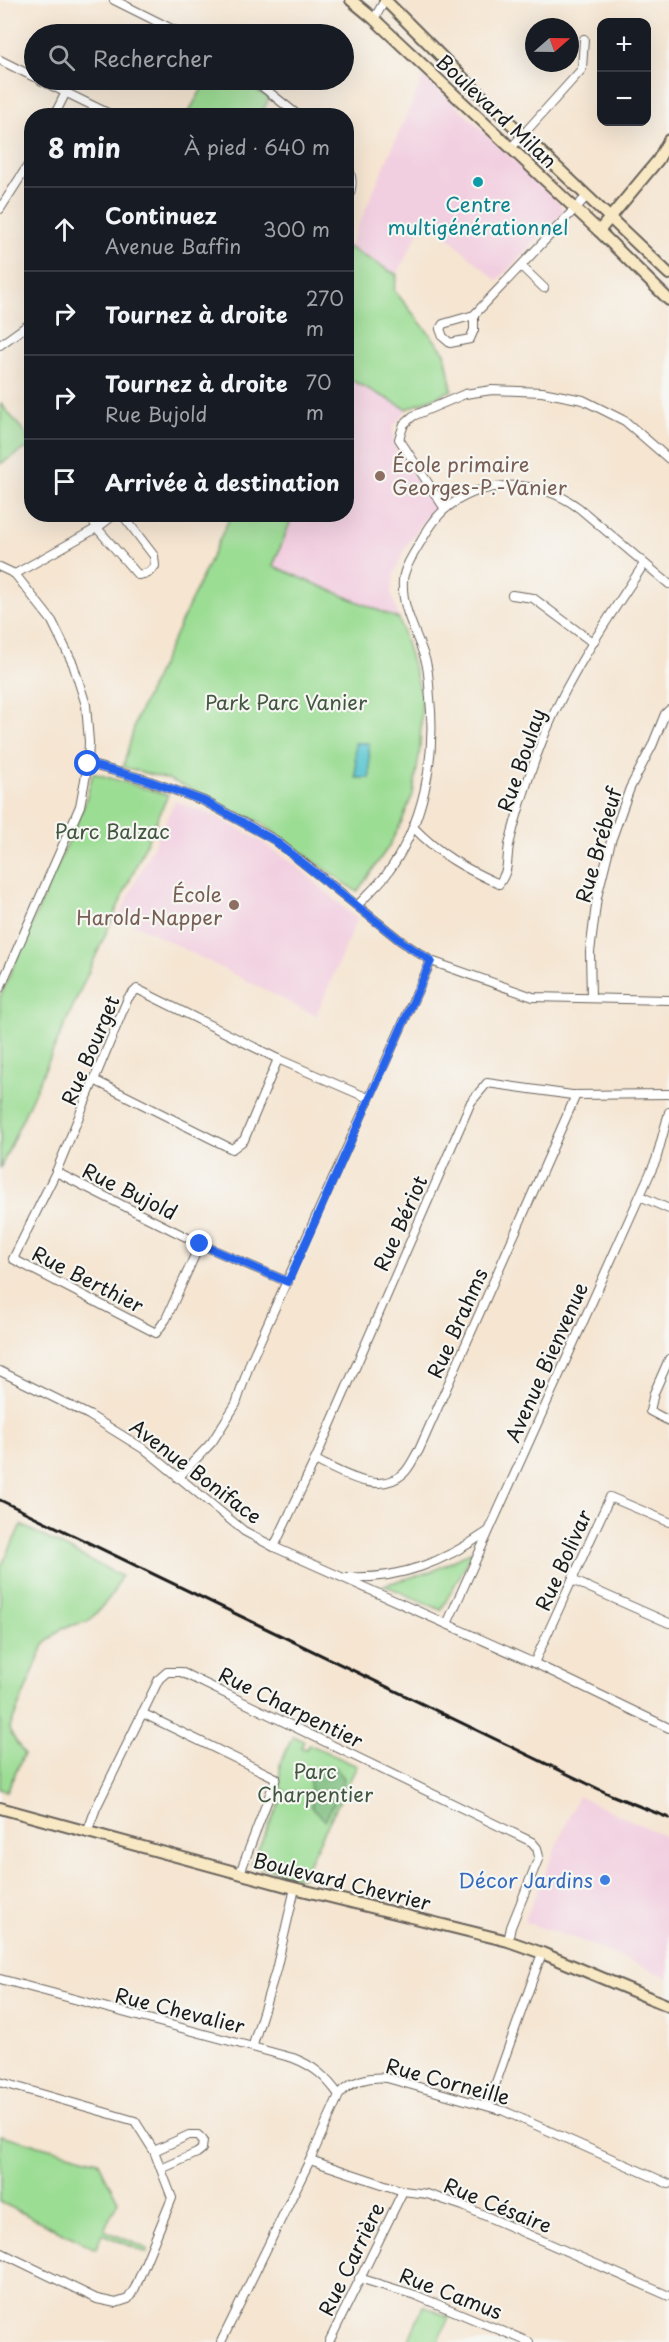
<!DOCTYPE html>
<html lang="fr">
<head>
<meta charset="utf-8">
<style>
	:root { --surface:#171b24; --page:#242831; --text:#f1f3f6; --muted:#9ea1a6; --line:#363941 }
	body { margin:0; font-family:"Playpen Sans",sans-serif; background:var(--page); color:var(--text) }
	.controls { position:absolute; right:18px; top:18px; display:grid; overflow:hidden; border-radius:12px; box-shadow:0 6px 24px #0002 }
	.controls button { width:54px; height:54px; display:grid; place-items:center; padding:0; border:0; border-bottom:2px solid var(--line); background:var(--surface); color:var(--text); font:30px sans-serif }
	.compass { position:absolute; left:525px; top:18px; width:54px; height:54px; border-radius:50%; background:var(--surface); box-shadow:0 6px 24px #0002; rotate:70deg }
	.stop { position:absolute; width:18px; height:18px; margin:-14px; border:4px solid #2563eb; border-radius:50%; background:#fff }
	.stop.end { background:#2563eb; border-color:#fff; box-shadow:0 2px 6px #0008 }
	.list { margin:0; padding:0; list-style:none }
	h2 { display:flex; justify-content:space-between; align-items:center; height:78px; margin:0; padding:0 24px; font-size:26px }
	h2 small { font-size:20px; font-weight:400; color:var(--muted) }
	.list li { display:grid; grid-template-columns:39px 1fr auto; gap:18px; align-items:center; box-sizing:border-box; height:84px; padding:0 24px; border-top:2px solid var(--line) }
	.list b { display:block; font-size:22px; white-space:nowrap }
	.list p { margin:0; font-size:20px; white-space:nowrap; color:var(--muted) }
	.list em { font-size:20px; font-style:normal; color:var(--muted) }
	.icon { flex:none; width:33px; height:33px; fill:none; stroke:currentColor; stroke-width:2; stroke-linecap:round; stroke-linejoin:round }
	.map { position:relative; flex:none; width:669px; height:2342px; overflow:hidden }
	.search { position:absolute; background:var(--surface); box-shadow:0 6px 24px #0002; left:24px; top:24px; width:330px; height:66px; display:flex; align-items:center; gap:15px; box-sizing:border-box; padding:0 21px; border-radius:33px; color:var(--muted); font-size:22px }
	.panel { position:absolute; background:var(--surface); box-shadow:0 6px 24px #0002; left:24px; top:108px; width:330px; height:414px; border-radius:24px }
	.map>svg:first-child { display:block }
	.built { fill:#f2cfe0 }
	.green { fill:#9cdd94; stroke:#5c7c58; stroke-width:1.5 }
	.forest { fill:#7dbc7e; stroke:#4c6c4d; stroke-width:1.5 }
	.water { fill:#59c5d1; stroke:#3a7076; stroke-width:1.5 }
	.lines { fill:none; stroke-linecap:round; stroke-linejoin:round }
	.street-casing { stroke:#68625b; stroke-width:10 }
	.secondary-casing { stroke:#68625b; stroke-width:14 }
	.street { stroke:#fff; stroke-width:8 }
	.secondary { stroke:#f8e8c3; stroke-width:10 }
	.rail { stroke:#1c1c1c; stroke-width:3 }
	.route { stroke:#2563eb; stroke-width:8 }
	.culture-dot { fill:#0f9aa8; stroke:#f6f6f2; stroke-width:2 }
	.education-dot { fill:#8d6e63; stroke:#f6f6f2; stroke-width:2 }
	.shop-dot { fill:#3f7fe0; stroke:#f6f6f2; stroke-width:2 }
	.labels { text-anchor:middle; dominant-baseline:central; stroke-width:4.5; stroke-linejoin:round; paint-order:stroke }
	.street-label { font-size:20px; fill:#1c1c1c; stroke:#f6f6f2 }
	.culture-label { font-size:20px; fill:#0d838f; stroke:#f6f6f2 }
	.education-label { font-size:20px; fill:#785e54; stroke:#f6f6f2; text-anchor:start }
	.park-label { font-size:20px; fill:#425640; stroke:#f6f6f2 }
	.shop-label { font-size:20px; fill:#366cbe; stroke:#f6f6f2; text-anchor:end }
</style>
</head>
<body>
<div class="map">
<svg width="669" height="2342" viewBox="0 0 669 2342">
	<rect width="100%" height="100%" fill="#f6f6f2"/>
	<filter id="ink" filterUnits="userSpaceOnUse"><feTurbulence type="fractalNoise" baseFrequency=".0167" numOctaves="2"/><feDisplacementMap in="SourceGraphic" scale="12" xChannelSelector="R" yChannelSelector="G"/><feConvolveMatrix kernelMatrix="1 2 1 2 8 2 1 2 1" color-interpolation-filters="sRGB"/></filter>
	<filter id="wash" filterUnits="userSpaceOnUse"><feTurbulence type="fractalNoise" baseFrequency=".008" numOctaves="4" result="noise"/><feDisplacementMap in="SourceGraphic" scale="24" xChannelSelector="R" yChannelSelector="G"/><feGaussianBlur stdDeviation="1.35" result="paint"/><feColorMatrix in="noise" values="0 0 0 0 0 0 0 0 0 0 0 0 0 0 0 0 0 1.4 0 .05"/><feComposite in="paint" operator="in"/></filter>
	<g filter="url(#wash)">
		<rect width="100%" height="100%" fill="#f5e5d1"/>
		<g class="built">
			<path d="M424,75L559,203L564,211L497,281L426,217L397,275L349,247Z"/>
			<path d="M347,378L407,409L393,427L394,445L434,507L405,548L395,572L391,592L399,619L272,566L293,515L346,514Z"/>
			<path d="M175,801L218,817L259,840L297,866L357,919L316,1016L119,916Z"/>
			<path d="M578,1796L669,1838V1978L585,1942L524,1922Z"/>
		</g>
		<g class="green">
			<path d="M207,80H241L269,98L261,115H187Z"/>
			<path d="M346,246L397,275L394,290L445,353L452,390L407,409L347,378Z"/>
			<path d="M1,404L28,436L29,447L0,464Z"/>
			<path d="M231,515H293L273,566L399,619L422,696L420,749L413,794L402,821L389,846L357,892L260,822L230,810L198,792L168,779L123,767L137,717Z"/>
			<path d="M93,773L168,795L0,1169V997L85,803Z"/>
			<path d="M21,1525L121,1576L112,1595L89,1621L62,1628L44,1645L9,1730L24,1754L7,1791L0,1789V1569Z"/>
			<path d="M474,1550L441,1610L384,1585L433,1571Z"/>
			<path d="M293,1736L304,1741L301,1747L306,1749L309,1744L357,1766L301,1878L251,1864L285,1792L280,1787V1764Z"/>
			<path d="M0,2135L98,2161L118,2201L104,2230L148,2249L147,2253L102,2234L96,2249L0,2202Z"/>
			<path d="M423,2306L449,2317L438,2342H408Z"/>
		</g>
		<path class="forest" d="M325,1768H336L344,1778L343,1786L325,1820L312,1808L310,1782L314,1773Z"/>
		<path class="water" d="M355,743H369L370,778H356Z"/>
	</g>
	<g filter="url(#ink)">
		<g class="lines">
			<g class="street-casing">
				<g id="street">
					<path d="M114,0L182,34"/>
					<path d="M374,19L385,0"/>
					<path d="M0,60L34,77"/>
					<path d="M40,80L114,116"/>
					<path d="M254,80L299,116"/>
					<path d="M54,116L66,92"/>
					<path d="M511,148L582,69L584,39"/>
					<path d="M346,161C353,178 354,186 346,204"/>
					<path d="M0,209L32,159"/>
					<path d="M521,266L544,288"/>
					<path d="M474,315V330L470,339L450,343L443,337L440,329L443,324L474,315L587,196"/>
					<path d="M0,345L32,322"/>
					<path d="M445,509L399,439L404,424L413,416L465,394L492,390L542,392L583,400L625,421L669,459"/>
					<path d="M89,514L97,528L138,575L148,573L155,566L154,556L122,514"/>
					<path d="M0,567L15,574L52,621L73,664L86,705L89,742L88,764L80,806L0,988"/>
					<path d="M15,574L97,528L115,514"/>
					<path d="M512,595L533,598L592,642"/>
					<path d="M88,764L144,779L204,801L275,840L401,941L431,961L533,997L669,1000"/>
					<path d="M413,827C440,855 464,868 499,884C510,868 506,862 509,845C516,816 526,785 536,757C561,686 603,626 644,564"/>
					<path d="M358,905C367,895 378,885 386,875C424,825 436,759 430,698C429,687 429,673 426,662C418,634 401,610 403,580C404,568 414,553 420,543C427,531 434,519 444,510C483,477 540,479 579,508L669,584"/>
					<path d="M591,997L590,952L597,897L611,841L630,788L652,746L665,714L669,710"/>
					<path d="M94,1080L232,1149L244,1140L278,1059"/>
					<path d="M56,1172L200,1244L288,1282"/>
					<path d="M640,1196L669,1209"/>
					<path d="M200,1244L166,1319L156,1333L13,1259L56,1172L128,998L137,989L278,1059L368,1098"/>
					<path d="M669,1359L654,1393L650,1411L669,1421"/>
					<path d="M0,1371L89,1415L147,1451L244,1531L274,1547L534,1663L669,1728"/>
					<path d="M315,1460C341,1472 377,1496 403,1474C410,1468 414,1457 419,1450L576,1095"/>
					<path d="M178,1478L212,1442L236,1404L250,1363L431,961"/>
					<path d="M274,1547L315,1460L471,1102L487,1083L572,1095L669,1094"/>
					<path d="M348,1577C400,1580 445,1561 487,1532"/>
					<path d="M572,1580L669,1623"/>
					<path d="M447,1624L656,1160L669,1112"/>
					<path d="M534,1663L610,1497L669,1522"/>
					<path d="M142,1713L276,1778L240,1873"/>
					<path d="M87,1833L96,1808L159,1679L167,1672H181L532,1842L537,1848L539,1857L511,1927L508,1941"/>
					<path d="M0,1979L293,2058C314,2066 326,2077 339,2095"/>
					<path d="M253,2045L276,1970L295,1888"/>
					<path d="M0,2082L135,2121L154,2151L172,2198L135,2288L128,2299L116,2303L97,2299L0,2252"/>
					<path d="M488,2105L542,1953"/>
					<path d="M154,2151L189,2135H198L203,2140L202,2149L197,2153L161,2169"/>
					<path d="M310,2160L403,2191L427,2194L463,2206L669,2296"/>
					<path d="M359,2278L415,2295L529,2342"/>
					<path d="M221,2342L310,2160L339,2095C350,2081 369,2076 387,2078L504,2111L669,2184"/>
					<path d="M329,2342L403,2191"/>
				</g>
			</g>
			<g class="secondary-casing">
				<g id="secondary">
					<path d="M351,0L374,19L599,231L669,300"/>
					<path d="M385,0L465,80L669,274"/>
					<path d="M599,231L658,160L669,140"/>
					<path d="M0,1808L286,1886L508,1941L542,1953L669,2006"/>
				</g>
			</g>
			<use href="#street" class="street"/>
			<use href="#secondary" class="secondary"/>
			<path class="rail" d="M0,1500L611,1795L669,1818"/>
		</g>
	</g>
	<g class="lines" filter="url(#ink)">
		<path class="route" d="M88,764L144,779L204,801L274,840L401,941L431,961L288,1282L200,1244"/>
	</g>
	<circle class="culture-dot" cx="478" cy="182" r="6"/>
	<g class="education-dot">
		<circle cx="380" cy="476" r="6"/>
		<circle cx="234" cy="905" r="6"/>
	</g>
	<circle class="shop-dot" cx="605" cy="1880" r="6"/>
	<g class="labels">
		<g class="street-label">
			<text transform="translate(497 111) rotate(43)">Boulevard Milan</text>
			<text transform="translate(521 760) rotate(-71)">Rue Boulay</text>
			<text transform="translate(598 845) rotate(-74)">Rue Brébeuf</text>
			<text transform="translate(90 1050) rotate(-67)">Rue Bourget</text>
			<text transform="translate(130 1191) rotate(26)">Rue Bujold</text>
			<text transform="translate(400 1223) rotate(-66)">Rue Bériot</text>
			<text transform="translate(88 1279) rotate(27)">Rue Berthier</text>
			<text transform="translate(457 1323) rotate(-66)">Rue Brahms</text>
			<text transform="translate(546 1362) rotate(-66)">Avenue Bienvenue</text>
			<text transform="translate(196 1471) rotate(37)">Avenue Boniface</text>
			<text transform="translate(563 1560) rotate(-66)">Rue Bolivar</text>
			<text transform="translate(291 1707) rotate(26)">Rue Charpentier</text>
			<text transform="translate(342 1881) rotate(14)">Boulevard Chevrier</text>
			<text transform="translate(180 2010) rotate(14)">Rue Chevalier</text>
			<text transform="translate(448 2081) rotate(15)">Rue Corneille</text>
			<text transform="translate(498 2205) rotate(22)">Rue Césaire</text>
			<text transform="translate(351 2259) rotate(-64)">Rue Carrière</text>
			<text transform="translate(451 2293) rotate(21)">Rue Camus</text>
		</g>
		<g class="culture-label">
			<text x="478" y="204">Centre<tspan x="478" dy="23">multigénérationnel</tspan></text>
		</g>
		<g class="education-label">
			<text x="392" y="464">École primaire<tspan x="392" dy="23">Georges-P.-Vanier</tspan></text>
			<text x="222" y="894" text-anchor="end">École<tspan x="222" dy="23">Harold-Napper</tspan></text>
		</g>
		<g class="park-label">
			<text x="286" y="702">Park Parc Vanier</text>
			<text x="112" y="831">Parc Balzac</text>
			<text x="315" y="1771">Parc<tspan x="315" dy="23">Charpentier</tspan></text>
		</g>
		<g class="shop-label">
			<text x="593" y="1880">Décor Jardins</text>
		</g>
	</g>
</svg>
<div class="controls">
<button>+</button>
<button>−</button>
</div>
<svg class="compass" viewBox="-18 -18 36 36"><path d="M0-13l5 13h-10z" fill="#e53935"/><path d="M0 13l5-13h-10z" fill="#9ea1a6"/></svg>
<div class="stop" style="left:88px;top:764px"></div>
<div class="stop end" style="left:200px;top:1244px"></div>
<div class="search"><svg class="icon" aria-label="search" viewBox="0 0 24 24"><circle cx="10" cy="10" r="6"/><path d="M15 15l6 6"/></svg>Rechercher</div>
<section class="panel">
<h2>8 min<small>À pied · 640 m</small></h2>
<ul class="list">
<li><svg class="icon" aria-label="ahead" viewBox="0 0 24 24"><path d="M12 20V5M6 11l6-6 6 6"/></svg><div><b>Continuez</b><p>Avenue Baffin</p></div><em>300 m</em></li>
<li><svg class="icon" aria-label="right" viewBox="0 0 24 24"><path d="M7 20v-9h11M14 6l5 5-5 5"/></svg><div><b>Tournez à droite</b></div><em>270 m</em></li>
<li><svg class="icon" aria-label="right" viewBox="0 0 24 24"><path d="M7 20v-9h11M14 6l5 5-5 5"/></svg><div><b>Tournez à droite</b><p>Rue Bujold</p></div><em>70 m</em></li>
<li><svg class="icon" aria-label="arrive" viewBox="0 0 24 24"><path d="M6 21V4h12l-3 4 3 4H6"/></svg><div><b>Arrivée à destination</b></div></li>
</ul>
</section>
</div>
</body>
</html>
